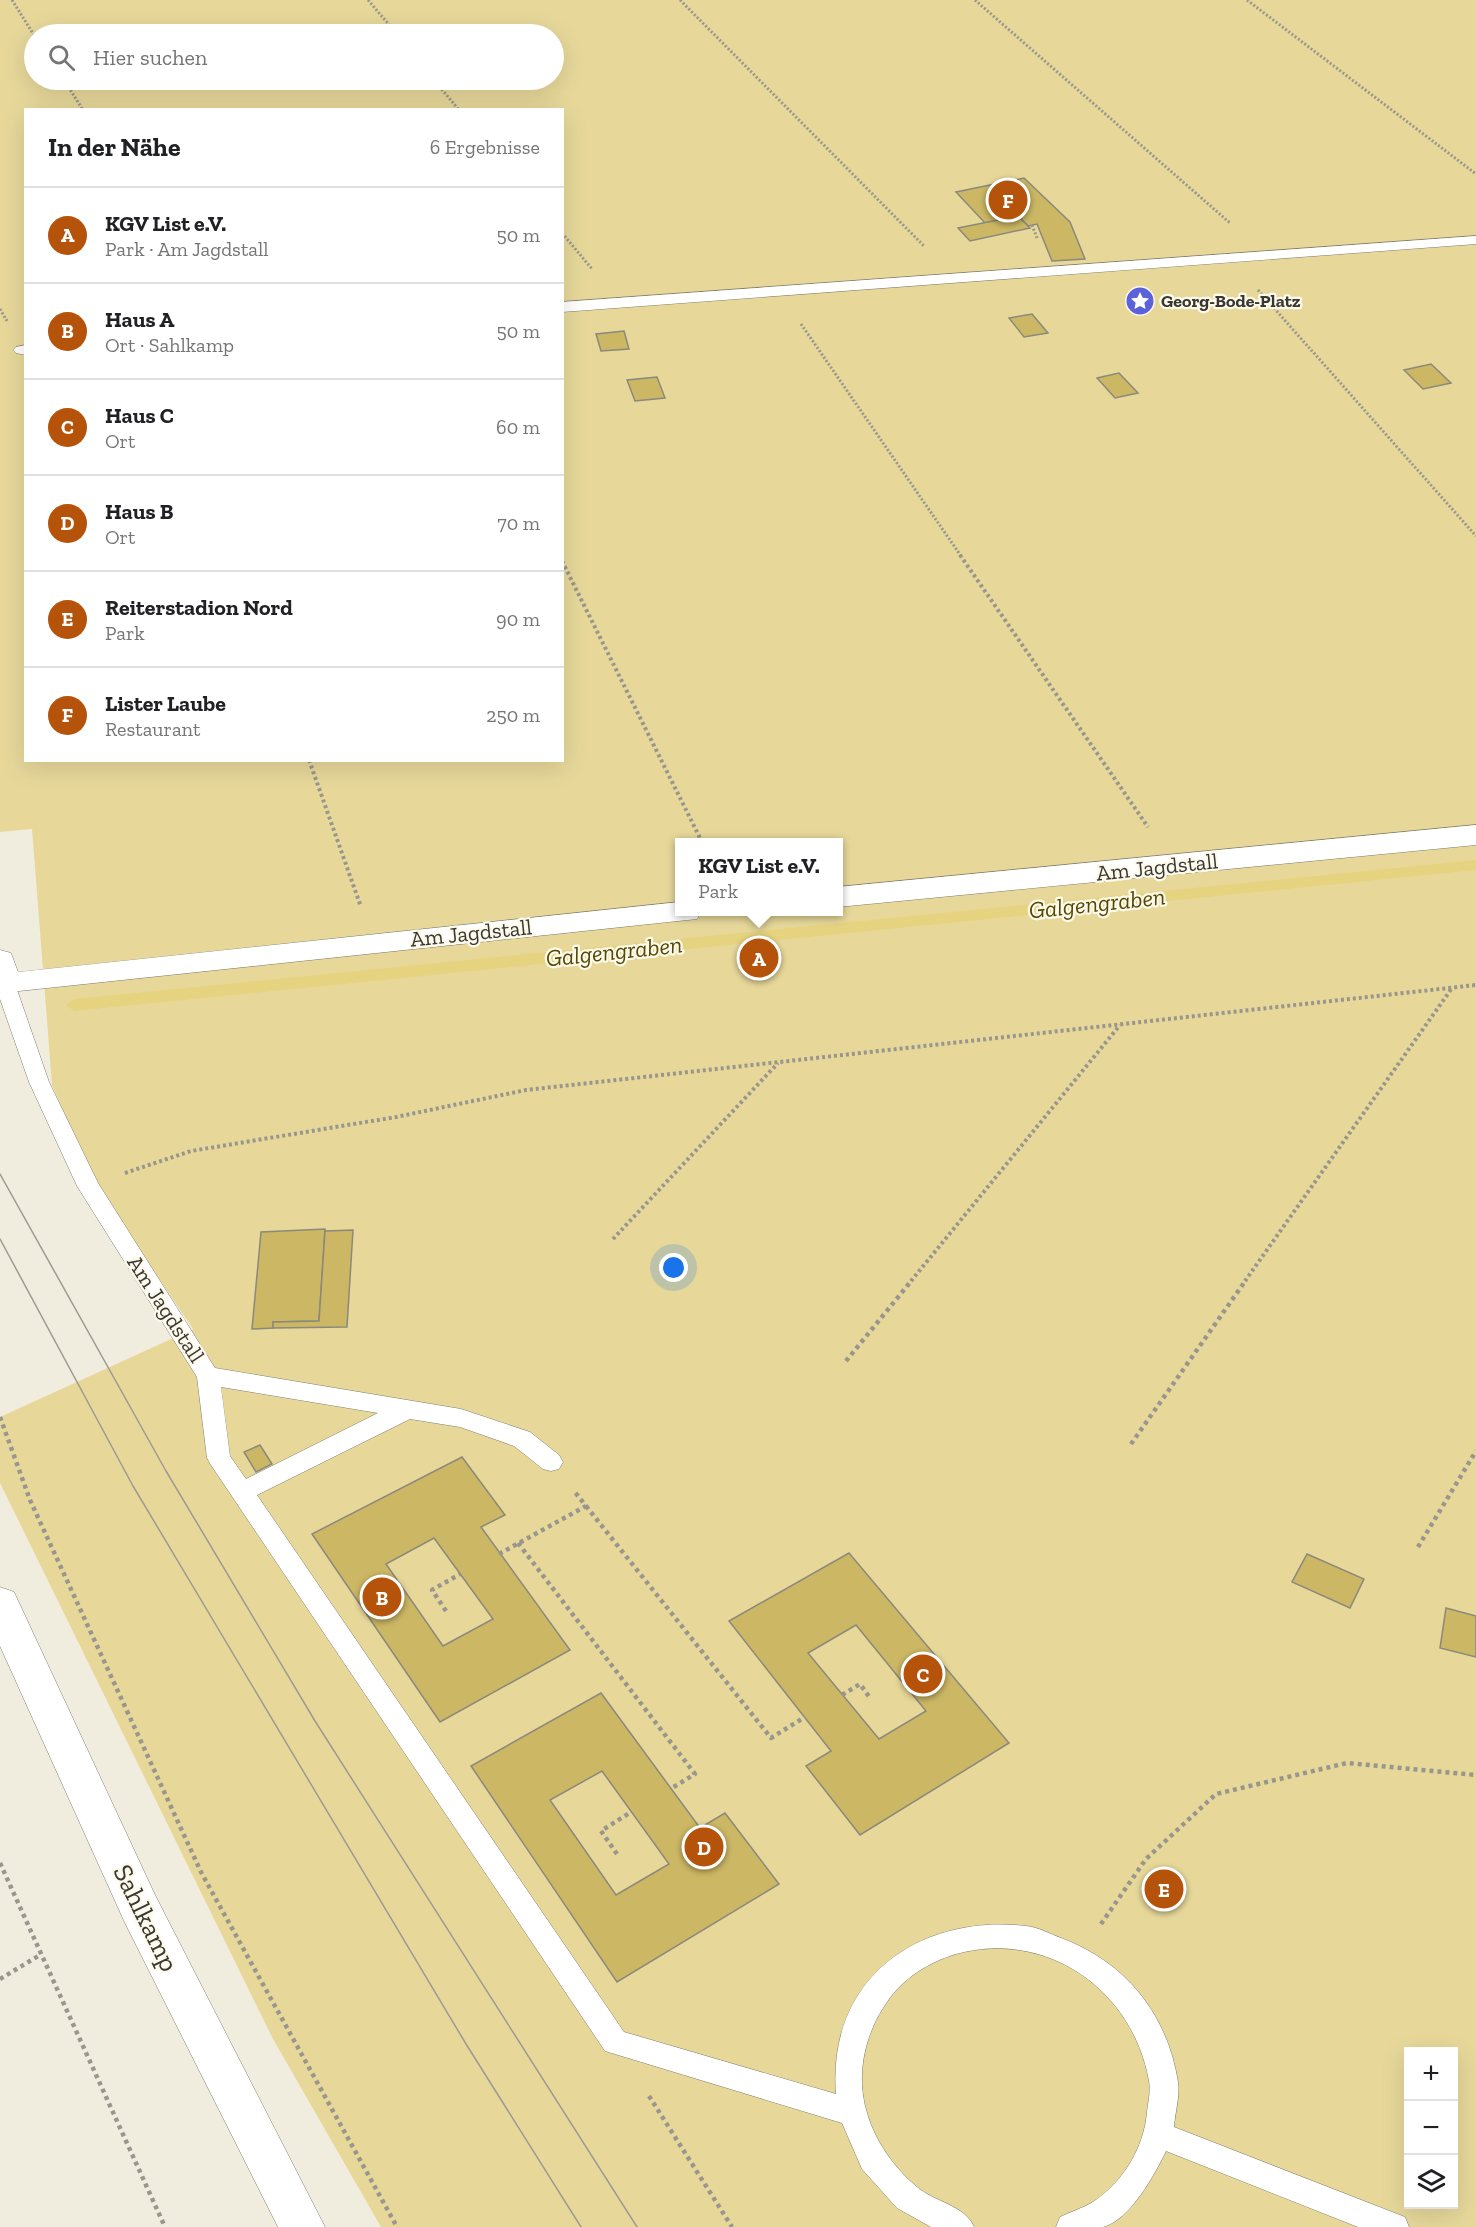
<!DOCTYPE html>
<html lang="de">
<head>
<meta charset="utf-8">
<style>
	:root { --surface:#fff; --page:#f6f6f6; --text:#202124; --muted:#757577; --line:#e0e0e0; --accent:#b45309 }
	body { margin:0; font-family:"Zilla Slab",serif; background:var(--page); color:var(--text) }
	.controls { position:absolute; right:18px; bottom:18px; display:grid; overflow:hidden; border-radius:0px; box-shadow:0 6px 24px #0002 }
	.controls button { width:54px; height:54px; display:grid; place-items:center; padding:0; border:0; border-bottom:2px solid var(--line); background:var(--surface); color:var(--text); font:30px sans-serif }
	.you { position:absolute; left:674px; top:1268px; width:21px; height:21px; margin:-15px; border:4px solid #fff; border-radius:50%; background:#1a73e8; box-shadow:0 0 0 9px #1a73e833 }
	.badge { display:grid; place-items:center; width:39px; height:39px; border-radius:50%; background:var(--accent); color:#fff; font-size:20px; font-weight:700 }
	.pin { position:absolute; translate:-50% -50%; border:3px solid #fff; box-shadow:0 2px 6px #0006 }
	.popup { position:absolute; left:675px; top:838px; width:168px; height:78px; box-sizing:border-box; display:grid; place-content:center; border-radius:0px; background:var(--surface); filter:drop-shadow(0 2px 4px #0005); font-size:20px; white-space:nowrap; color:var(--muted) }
	.popup b { font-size:22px; color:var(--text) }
	.popup::after { content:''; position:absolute; left:50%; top:100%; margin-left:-12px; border:12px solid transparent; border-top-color:var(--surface) }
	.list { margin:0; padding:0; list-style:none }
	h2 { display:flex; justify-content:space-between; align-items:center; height:78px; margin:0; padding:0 24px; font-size:26px }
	h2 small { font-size:20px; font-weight:400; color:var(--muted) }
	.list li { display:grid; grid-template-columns:39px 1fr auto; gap:18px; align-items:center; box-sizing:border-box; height:96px; padding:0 24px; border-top:2px solid var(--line) }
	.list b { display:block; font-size:22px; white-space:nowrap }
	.list p { margin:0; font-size:20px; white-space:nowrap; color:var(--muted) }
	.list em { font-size:20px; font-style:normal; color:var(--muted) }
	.icon { flex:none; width:33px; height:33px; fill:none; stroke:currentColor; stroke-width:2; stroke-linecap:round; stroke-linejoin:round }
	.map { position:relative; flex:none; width:1476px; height:2227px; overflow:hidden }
	.search { position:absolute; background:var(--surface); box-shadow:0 6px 24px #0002; left:24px; top:24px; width:540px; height:66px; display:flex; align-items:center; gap:15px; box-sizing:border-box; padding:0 21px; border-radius:33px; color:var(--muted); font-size:22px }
	.panel { position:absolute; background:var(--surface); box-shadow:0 6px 24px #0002; left:24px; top:108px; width:540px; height:654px; border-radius:0px }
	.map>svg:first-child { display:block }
	.green { fill:#e7d89a; fill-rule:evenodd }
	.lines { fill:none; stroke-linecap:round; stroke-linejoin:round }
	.stream { fill:#e6d37f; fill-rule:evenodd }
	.building { fill:#cbb764; stroke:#8b897c; stroke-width:1.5; fill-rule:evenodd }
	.lane-casing { stroke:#807d70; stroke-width:1 }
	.street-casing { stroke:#807d70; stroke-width:1 }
	.secondary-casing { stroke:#807d70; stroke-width:1 }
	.path-far2 { stroke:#99978d; stroke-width:3; stroke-dasharray:2 2; stroke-linecap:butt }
	.path-far1 { stroke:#99978d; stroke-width:4; stroke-dasharray:3 3; stroke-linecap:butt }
	.path { stroke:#99978d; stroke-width:4.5; stroke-dasharray:4 4; stroke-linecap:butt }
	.lane { fill:#fff; fill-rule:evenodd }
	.street { fill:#fff; fill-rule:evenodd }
	.secondary { fill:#fff; fill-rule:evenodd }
	.tram { stroke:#9d9a90; stroke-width:1.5 }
	.labels { text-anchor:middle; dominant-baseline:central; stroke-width:4.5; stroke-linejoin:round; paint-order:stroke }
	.far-poi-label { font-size:18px; font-weight:bold; fill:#393732; stroke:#fdfaec; text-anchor:start }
	.street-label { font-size:22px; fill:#393732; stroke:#fdfaec }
	.water-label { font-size:24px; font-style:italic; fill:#564803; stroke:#fdfaec }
	.near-street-label { font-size:27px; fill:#393732; stroke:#fdfaec }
</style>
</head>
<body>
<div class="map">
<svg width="1476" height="2227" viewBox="0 0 1476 2227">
	<rect width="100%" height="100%" fill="#f0eddf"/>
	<path class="green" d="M0,0H1476V2227H381L273,2039L0,1483V1417L193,1329L94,1183L52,1085L32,829L0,832ZM34,34H554V80H34ZM26,110H562V760H26ZM680,842H838V912H680ZM1408,2052H1454V2204H1408Z"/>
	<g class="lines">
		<path class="stream" d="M1476,860V870L74,1011L66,1005L74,999Z"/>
	</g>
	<g class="building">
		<path d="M1024,178L1070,222L1085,259L1052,261L1037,224L1028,226L1018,216L985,223L956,192Z"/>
		<path d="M1018,216L1030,228L970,241L958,228Z"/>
		<path d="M1032,314L1048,333L1024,337L1009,318Z"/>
		<path d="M624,331L629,349L601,351L596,334Z"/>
		<path d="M1431,364L1451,383L1423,389L1404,370Z"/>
		<path d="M1119,373L1138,393L1115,398L1097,378Z"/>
		<path d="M657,377L665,398L635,401L627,380Z"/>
		<path d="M325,1229L319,1321L273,1322V1328L252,1329L261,1232Z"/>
		<path d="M353,1230L347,1327L273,1328V1322L319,1321L325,1231Z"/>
		<path d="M260,1445L272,1464L256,1472L244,1452Z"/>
		<path d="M462,1457L505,1515L481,1527L570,1650L440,1722L312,1534ZM434,1538L493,1619L443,1646L386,1564Z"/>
		<path d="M849,1553L1009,1743L860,1835L806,1766L831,1751L729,1621ZM856,1625L926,1711L879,1739L808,1653Z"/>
		<path d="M1307,1554L1364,1579L1350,1608L1292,1582Z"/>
		<path d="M1446,1608L1476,1616V1657L1440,1648Z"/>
		<path d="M601,1693L700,1828L725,1813L779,1884L617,1982L471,1766ZM602,1771L669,1864L616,1895L550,1800Z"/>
	</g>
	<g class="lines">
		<g class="lane-casing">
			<g id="lane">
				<path d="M1476,236V244L562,312V302Z"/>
				<path d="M26,345V355L16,353L13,350L16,347Z"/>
				<path d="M5,977L12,979L15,984L49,1082L98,1183L215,1368L461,1409L530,1432L559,1455L563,1462L559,1469L551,1471L543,1469L514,1446L460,1427L410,1419L257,1495L624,2032L836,2094C827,1979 918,1914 1026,1926C1038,1927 1050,1934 1061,1938C1125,1962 1167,2013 1178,2082C1180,2096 1175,2113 1174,2127L1405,2217L1409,2227H1358L1166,2151C1155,2174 1130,2220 1103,2227C1089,2227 1070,2227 1056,2227L1060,2217C1070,2212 1083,2208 1093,2202C1123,2182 1144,2148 1147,2112C1148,2103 1151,2091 1149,2081C1133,1990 1047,1929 956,1954C929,1962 903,1978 887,2002C865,2033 855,2075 867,2113C875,2141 894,2168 917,2187C934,2202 965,2205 974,2227H931L897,2208L862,2169L842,2123L605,2051L211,1465L207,1458L197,1377L77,1186L29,1082L0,999V979ZM221,1387L378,1413L246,1479L230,1456Z"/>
			</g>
		</g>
		<g class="street-casing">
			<g id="street">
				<path d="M1476,825V845L838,907V887Z"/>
				<path d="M680,902V912H701L697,919L0,993V950L11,953L18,972Z"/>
			</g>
		</g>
		<g class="secondary-casing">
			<path id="secondary" d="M0,1587L14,1592L155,1895L325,2227H278L125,1923L0,1646Z"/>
		</g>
		<g class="path-far2">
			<path d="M12,0L34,35"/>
			<path d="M368,0L397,34"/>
			<path d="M680,0L924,246"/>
			<path d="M975,0L1230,223"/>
			<path d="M1247,0L1476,174"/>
			<path d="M64,80L83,110"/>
			<path d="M434,80L459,110"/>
			<path d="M1032,225L1037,238"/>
			<path d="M562,233L592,269"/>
			<path d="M1258,290L1476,536"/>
			<path d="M0,309L7,321"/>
			<path d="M801,324L961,556"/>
		</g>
		<g class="path-far1">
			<path d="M960,555L1148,827"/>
			<path d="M562,561L702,842"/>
			<path d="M309,760L361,907"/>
			<path d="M125,1173L191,1151L396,1117L526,1090L1476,985"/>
			<path d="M613,1239L778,1063"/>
			<path d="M911,1281L1120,1025"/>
			<path d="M1245,1281L1452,988"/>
		</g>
		<g class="path">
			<path d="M846,1361L912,1280"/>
			<path d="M0,1417L30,1500L201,1872L397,2227"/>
			<path d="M1131,1444L1246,1280"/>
			<path d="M586,1506L771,1738L805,1717"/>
			<path d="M518,1543L695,1774L672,1788"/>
			<path d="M1418,1547L1476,1451"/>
			<path d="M499,1554L586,1506L574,1491"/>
			<path d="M446,1611L432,1590L460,1574"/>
			<path d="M842,1695L860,1684L870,1698"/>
			<path d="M617,1854L601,1831L631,1812"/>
			<path d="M0,1863L165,2227"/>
			<path d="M1101,1924L1146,1859L1216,1794L1347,1763L1476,1775"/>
			<path d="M0,1979L40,1955"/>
			<path d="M649,2096L732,2227"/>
		</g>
		<use href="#lane" class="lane"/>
		<use href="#street" class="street"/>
		<use href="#secondary" class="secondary"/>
		<g class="tram">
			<path d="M0,1174L166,1471L315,1721L637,2227"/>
			<path d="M0,1239L133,1486L466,2044L581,2227"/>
		</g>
	</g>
	<defs>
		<g id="sight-disc" transform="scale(1.5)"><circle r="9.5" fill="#5b61d9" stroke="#fdfaec"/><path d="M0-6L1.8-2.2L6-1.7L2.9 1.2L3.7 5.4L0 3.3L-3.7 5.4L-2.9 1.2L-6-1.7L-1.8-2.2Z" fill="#fff"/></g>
	</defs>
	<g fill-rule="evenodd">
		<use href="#sight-disc" x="1140" y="301"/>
	</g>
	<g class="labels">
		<g class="far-poi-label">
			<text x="1161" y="301">Georg-Bode-Platz</text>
		</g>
		<g class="street-label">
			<text transform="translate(1157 867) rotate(-6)">Am Jagdstall</text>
			<text transform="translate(471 933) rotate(-6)">Am Jagdstall</text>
			<text transform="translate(166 1309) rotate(57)">Am Jagdstall</text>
		</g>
		<g class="water-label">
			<text transform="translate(1097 903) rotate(-6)">Galgengraben</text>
			<text transform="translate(614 951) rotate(-6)">Galgengraben</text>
		</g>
		<g class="near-street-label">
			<text transform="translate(146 1918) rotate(64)">Sahlkamp</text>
		</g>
	</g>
</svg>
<div class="controls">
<button>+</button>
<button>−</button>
<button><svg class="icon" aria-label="layers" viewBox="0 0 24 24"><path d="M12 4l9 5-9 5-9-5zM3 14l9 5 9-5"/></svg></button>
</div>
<div class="you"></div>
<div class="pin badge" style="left:759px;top:958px">A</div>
<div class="popup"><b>KGV List e.V.</b>Park</div>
<div class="pin badge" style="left:382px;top:1597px">B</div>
<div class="pin badge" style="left:923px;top:1674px">C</div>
<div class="pin badge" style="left:704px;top:1847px">D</div>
<div class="pin badge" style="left:1164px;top:1889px">E</div>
<div class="pin badge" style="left:1008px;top:200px">F</div>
<div class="search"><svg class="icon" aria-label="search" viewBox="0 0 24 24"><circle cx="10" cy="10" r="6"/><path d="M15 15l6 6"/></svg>Hier suchen</div>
<section class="panel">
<h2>In der Nähe<small>6 Ergebnisse</small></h2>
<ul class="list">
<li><span class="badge">A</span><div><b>KGV List e.V.</b><p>Park · Am Jagdstall</p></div><em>50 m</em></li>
<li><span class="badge">B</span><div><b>Haus A</b><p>Ort · Sahlkamp</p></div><em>50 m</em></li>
<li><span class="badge">C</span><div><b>Haus C</b><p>Ort</p></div><em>60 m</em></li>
<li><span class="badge">D</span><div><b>Haus B</b><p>Ort</p></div><em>70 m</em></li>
<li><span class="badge">E</span><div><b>Reiterstadion Nord</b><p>Park</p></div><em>90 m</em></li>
<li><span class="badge">F</span><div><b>Lister Laube</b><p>Restaurant</p></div><em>250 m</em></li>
</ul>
</section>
</div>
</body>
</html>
